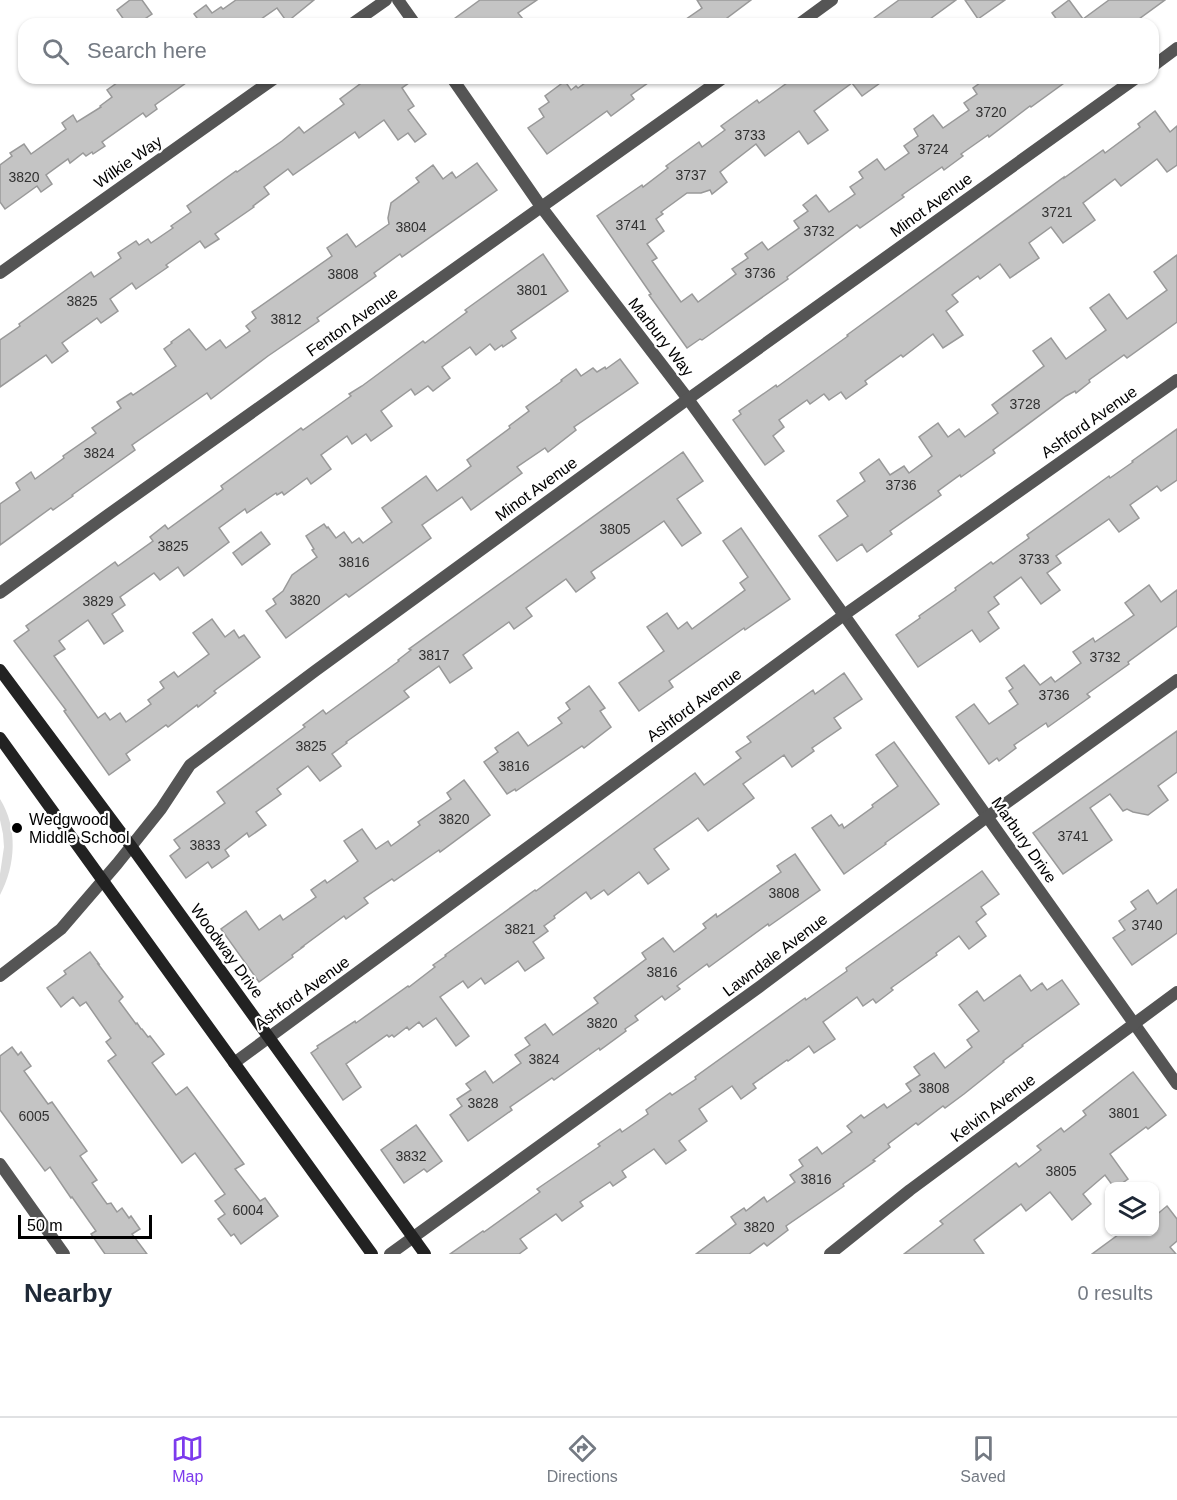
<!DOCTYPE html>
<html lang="en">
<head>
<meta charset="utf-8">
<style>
	:root { --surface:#fff; --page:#f2f2f3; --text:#1f2937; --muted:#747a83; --line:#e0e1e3; --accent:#7c3aed }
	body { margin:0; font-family:Arial,sans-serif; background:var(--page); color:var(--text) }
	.controls { position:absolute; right:18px; bottom:18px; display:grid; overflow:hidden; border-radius:12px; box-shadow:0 2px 4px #0004 }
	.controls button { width:54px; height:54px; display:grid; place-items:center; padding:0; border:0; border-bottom:2px solid var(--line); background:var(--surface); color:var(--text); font:30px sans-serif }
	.scale { position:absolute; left:18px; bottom:15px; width:134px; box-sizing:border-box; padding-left:6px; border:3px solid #000; border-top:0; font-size:16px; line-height:21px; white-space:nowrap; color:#000; -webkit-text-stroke:4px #fff; paint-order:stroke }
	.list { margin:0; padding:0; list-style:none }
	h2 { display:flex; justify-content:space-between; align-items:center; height:78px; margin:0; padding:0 24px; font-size:26px }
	h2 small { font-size:20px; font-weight:400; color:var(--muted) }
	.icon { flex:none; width:33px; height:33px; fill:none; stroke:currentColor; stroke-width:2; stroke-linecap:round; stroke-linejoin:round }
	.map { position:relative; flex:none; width:1177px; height:1254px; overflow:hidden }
	.search { position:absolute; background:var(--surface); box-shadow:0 2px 4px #0004; left:18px; right:18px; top:18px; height:66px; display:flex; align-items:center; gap:15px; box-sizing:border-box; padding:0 21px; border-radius:18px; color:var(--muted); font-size:22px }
	.sheet { height:162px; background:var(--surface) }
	nav { display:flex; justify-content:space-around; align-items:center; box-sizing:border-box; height:84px; border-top:2px solid var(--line); background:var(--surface); font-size:16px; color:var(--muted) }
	nav a { display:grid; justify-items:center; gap:3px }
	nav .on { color:var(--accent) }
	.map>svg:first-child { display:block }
	.grass { fill:#dcdcdc }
	.building { fill:#c4c4c4; stroke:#999; stroke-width:1.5 }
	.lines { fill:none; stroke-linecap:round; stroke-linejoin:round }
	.street { stroke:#555; stroke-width:12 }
	.secondary { stroke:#222; stroke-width:12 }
	.poi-dot { fill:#000; stroke:#fff; stroke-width:2 }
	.labels { text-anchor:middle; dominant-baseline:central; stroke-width:4.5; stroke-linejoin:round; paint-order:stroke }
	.number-label { font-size:14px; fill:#313131 }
	.street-label { font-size:16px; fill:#000; stroke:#fff }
	.poi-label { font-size:16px; fill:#000; stroke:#fff; text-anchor:start }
</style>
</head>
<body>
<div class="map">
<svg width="1177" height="1254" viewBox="0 0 1177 1254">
	<rect width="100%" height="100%" fill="#fff"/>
	<path class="grass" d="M0,799C18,828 16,865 0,895V874L4,847L3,834L0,820Z"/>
	<g class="building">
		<path d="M130,0H142L152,14L137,24H127L117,10Z"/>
		<path d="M236,0H314L287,22L277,8L254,24H197L200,22L194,14L206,5L212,13L221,7L223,9Z"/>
		<path d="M480,0H537L518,13L527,24H447Z"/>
		<path d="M697,0H751L719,24H679L702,8Z"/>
		<path d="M899,0H956L923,24H866Z"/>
		<path d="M965,0H1005L978,19Z"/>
		<path d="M1069,0L1083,19L1109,0H1165L1132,24H1060L1052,13Z"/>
		<path d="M124,78H193L155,105L157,109L146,117L143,113L102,142L105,146L93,154L92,152L86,156L83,153L70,163L68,159L46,175L52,184L41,192L37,186L5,209L0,202V165L12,156L10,153L24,144L31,154L66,129L62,123L73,115L77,122L101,107L100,106L112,97L107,90Z"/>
		<path d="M368,78H416L402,88L414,106L408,110L426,134L415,142L408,133L398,140L384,120L359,138L355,132L293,175L288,169L264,187L269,194L253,206L254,207L215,234L219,239L205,248L200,241L166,265L168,267L136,289L132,283L110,299L118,311L101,323L97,318L62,343L68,351L52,363L46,355L0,387V340L20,326L19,324L91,272L94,277L121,258L118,253L136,241L139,245L148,239L151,243L173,228L171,226L191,212L187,206L236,171L237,172L282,141L299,127L304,133L344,104L340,99Z"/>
		<path d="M592,78H655L631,95L634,99L611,116L607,111L547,154L528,128L544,117L539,109L549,102L545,96L565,81L571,90L576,86L578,88Z"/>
		<path d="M794,78H887L862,96L852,83L814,111L828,130L808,144L799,131L765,156L756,144L720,172L727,182L712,194L710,190L701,193H687L661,212L663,214L656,219L664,231L647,244L657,258L652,261L681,302L692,294L698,302L736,274L732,269L748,258L745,254L762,242L768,250L799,228L794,221L808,211L803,205L816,195L829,212L855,194L850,187L863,178L859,172L877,159L885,170L909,153L904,146L918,136L914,129L933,115L943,128L969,110L964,103L977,94L973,88L987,78H1071L1031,107L1030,106L989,137L988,135L961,154L963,156L944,170L942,167L902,195L904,197L860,228L857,225L787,277L788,279L702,340L700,339L687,348L649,295L651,294L597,216L642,185L643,187L668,168L666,166L699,142L702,147L725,130L721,126L757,100L759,103Z"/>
		<path d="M1155,111L1170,132L1177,126V165L1167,172L1157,159L1121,186L1115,179L1083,203L1095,220L1063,243L1051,227L1029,243L1039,258L1010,278L1000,264L980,279L978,276L952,295L958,302L946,311L963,335L943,348L933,334L903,357L901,355L865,381L867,384L846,399L841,392L829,400L824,394L810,404L807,400L779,420L784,427L773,436L784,451L765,465L733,420L741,414L739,411L776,385L777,387L848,336L847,335L1064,177V178L1103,150L1105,153L1140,127L1138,124Z"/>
		<path d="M477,163L497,190L402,257L400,254L374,273L376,276L317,318L319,321L268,356L211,399L207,393L132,445L135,450L72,495L73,496L53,510L51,508L0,545V504L20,490L16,483L31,472L35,479L64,458L63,456L96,433L92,428L121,408L117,402L131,393L133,395L176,366L164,349L172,343L171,342L189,329L206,350L220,340L226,348L250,331L246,326L256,318L252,312L332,256L327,248L347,234L356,247L389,224L388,218L391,203L419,182L416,178L433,165L443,179L452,172L456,178Z"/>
		<path d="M543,254L568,291L511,331L516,338L503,347L502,345L495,350L490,344L476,355L470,347L442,367L450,378L433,391L428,386L415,395L411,389L381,411L392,426L371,441L366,434L352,444L347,436L321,455L331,469L311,484L307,478L284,495L282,492L277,495L276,493L247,513L245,509L219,528L229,542L184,576L178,567L160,580L154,573L120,597L125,605L112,614L123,631L104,644L88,620L59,641L65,649L54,656L98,718L105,713L110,720L120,713L126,722L151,704L148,700L164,688L160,682L174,672L178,677L209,654L193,633L212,619L225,637L234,630L239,638L244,635L260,657L214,691L216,693L198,707L197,705L168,727L166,725L126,754L130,760L109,775L64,711L66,710L14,641L29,630L26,626L115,562L118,566L153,541L150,537L165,525L168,529L223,489L221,486L301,428L303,430L351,396L349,394L362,386L423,341L425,343L467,312L465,310Z"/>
		<path d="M1177,255V322L1127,358L1124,355L1089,380L1090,382L1076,393L1075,391L1066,396L993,450L995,453L961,477L960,475L938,491L941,495L890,531L892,534L867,552L862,544L837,561L819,536L848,516L837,501L865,481L860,473L879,459L890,475L904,466L909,473L932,456L919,437L938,423L948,437L959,429L965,437L998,413L992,405L1044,366L1033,351L1051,338L1066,359L1106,330L1090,308L1109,294L1127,319L1167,290L1154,272Z"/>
		<path d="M620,359L638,383L574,427L576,430L548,452L545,448L517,467L522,473L471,510L462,497L422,525L431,538L349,597L346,594L286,638L266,611L276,604L273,599L283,591L292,575L317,557L312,550L314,549L306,536L324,524L327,528L328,527L336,538L344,532L352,543L359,538L363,543L392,522L382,508L426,476L437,491L471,466L467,460L510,428L509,426L529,411L526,407L562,381L561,380L576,369L581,376L593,368L597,372L605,367L606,369Z"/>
		<path d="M1177,429V480L1161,491L1157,486L1130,505L1139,518L1119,532L1109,519L1056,556L1061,563L1047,573L1060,590L1041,604L1021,577L994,597L999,604L988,612L999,628L980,642L972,630L918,667L896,635L920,618L919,616L956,590L955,588L991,562L993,564L1029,538L1027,535L1109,476L1110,478L1133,462L1132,461Z"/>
		<path d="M683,452L703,481L677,499L701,533L682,546L664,521L591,572L595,578L576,592L566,579L526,608L532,616L514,629L509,622L463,655L472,668L450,683L439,666L404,691L409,697L346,742L347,743L332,754L341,766L320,781L308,766L277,789L281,794L256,812L266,825L249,837L247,833L225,850L229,856L212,868L208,862L186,878L170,856L180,848L174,840L225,803L217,792L305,727L303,725L323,710L326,714L399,661L398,660L411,650L409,649Z"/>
		<path d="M741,528L790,599L745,630L744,628L669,681L673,687L639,711L619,683L664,651L647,627L667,613L678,629L687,622L692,629L745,590L740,583L748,577L723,541Z"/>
		<path d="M261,532L270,544L242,565L233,553Z"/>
		<path d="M1149,585L1161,602L1177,590V626L1128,662L1129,664L1087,694L1090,697L1048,727L1046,723L1014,745L1016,748L999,761L997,758L989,764L956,717L974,704L989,724L1018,704L1009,691L1013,688L1006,678L1024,665L1040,685L1051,677L1055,682L1081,663L1073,652L1093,638L1095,642L1134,615L1125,603Z"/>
		<path d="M844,673L862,699L834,718L841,728L812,748L814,751L792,767L784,755L743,784L754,798L708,831L698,818L654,849L669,869L648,884L639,872L608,895L604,890L591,899L586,892L554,916L555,918L544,926L548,931L533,942L544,958L525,971L518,961L485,984L481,978L468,988L463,981L440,997L469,1036L456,1046L436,1018L423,1027L419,1022L409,1030L407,1027L394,1037L392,1035L389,1037L387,1035L346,1064L361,1087L343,1100L311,1053L318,1048L317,1046L355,1021L356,1023L408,986L409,987L435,967L433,965L446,956L445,955L535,890L536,891L695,773L704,785L741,758L736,752L751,742L747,737L813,690L815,694Z"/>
		<path d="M589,686L605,708L600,711L611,727L584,748L582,746L516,791L515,789L507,794L484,762L498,752L495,748L518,732L528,746L562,723L558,718L570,709L566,703Z"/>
		<path d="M1177,731V772L1158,786L1168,800L1148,815L1133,812L1127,809L1123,811L1110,794L1090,808L1112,840L1063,874L1033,833Z"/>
		<path d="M894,742L939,804L885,843L886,844L844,874L812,828L831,815L839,826L842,824L844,828L873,807L872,805L898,786L876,755Z"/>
		<path d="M464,780L490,815L440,852L439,850L394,881L392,879L364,898L368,903L346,919L344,916L302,947H303L292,955L293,957L259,982L221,929L246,911L259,930L280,915L283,920L316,897L311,890L325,880L327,883L358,861L344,841L362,829L376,849L388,841L391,846L420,825L418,822L451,799L447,793Z"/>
		<path d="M795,854L820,890L769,926L768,924L709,967L707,964L677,986L680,989L665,1000L662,996L635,1016L638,1020L625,1029L626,1031L600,1050L599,1048L554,1080L552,1078L510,1107L512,1110L468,1141L450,1115L462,1106L457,1099L471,1090L466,1084L485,1071L493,1083L521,1063L515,1055L530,1045L525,1038L545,1024L553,1035L598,1003L594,998L646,959L642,953L663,938L674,952L706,928L703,924L716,914L717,917L781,872L777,866Z"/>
		<path d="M982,871L999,894L981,907L986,914L976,922L986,936L969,949L959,936L936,953L937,955L891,988L893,990L876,1003L873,999L863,1006L857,997L823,1022L835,1039L814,1053L809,1046L788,1061L787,1060L753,1084L756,1088L741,1099L732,1086L699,1109L707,1121L679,1141L686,1150L666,1164L654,1149L622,1171L626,1177L613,1186L610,1182L580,1202L583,1206L562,1221L556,1214L520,1239L527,1248L519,1254H450L483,1231L484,1232L540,1192L537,1189L600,1146L598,1144L620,1129L622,1132L648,1114L646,1110L670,1093L672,1095L696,1079L695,1077L805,998L806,1000L847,971L846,968Z"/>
		<path d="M1177,889V933L1132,965L1113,938L1125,930L1119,921L1136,909L1131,902L1148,890L1157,904Z"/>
		<path d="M90,952L99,964H98L123,997L119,1001L136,1024L137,1023L141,1029H142L148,1037L150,1036L164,1054L152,1063L176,1095L187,1087L244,1164L235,1169L260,1201L265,1198L278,1216L241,1244L234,1234L231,1236L218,1219L225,1214L215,1201L225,1194L195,1153L182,1163L108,1061L116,1055L106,1042L111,1038L86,1002L80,1006L73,997L61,1007L47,988L66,974L64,971Z"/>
		<path d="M1020,975L1031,991L1042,983L1047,990L1062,980L1079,1004L1022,1045L1023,1046L1003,1061L1004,1062L964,1094L945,1108L943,1106L918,1125L916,1123L888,1144L890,1147L873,1160L875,1161L843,1184L844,1186L786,1226L788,1230L767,1246L764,1243L749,1254H696L736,1224L731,1217L744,1208L746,1211L764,1197L767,1202L795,1182L790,1175L803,1166L799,1160L817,1147L822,1154L852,1132L847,1126L861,1115L864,1118L884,1104L887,1108L911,1091L906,1084L920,1075L914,1067L934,1053L945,1068L972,1047L967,1040L979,1031L959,1005L977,991L984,1001Z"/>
		<path d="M12,1047L18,1055L21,1052L31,1066L24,1071L48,1104L52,1102L87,1151L80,1156L97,1180L92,1183L107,1204L111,1203L117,1212L122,1208L129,1218L131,1216L140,1229L132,1234L147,1254H105L91,1234L96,1231L72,1197L71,1198L50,1167L45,1171L0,1110V1056Z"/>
		<path d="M1133,1072L1166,1115L1148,1129L1146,1127L1110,1154L1128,1179L1118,1186H1113L1105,1175L1083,1194L1091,1204L1072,1220L1050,1192L1026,1211L1021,1204L974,1240L984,1254H904L943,1224L940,1221L1016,1163L1019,1167L1041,1150L1037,1146L1061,1128L1064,1132L1086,1115L1083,1111Z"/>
		<path d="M416,1125L442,1161L427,1172L424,1169L404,1183L381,1150Z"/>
		<path d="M1167,1206L1177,1219V1241L1170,1247L1176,1254H1092L1122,1232H1155V1216Z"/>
	</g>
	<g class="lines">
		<g class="street">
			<path d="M398,0L415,24"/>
			<path d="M352,24L386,0"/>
			<path d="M799,24L832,0"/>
			<path d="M1153,66L1177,48"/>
			<path d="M452,78L542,208L688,399L844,615L1177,1084"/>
			<path d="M0,273L275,78"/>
			<path d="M0,593L116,509L723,78"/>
			<path d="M0,976L61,929L117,864L161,809L190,765L315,671L688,399L1136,78"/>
			<path d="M234,1063L844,615L1177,380"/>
			<path d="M0,1164L64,1254"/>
			<path d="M390,1254L762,985L987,817L1177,680"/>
			<path d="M830,1254L910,1190L1177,992"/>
		</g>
		<g class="secondary">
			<path d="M0,670L131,846L425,1254"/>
			<path d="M0,738L372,1254"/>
		</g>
	</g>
	<circle class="poi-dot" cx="17" cy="828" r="6"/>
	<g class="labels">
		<g class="number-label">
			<text x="991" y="112">3720</text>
			<text x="750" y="135">3733</text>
			<text x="933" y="149">3724</text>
			<text x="691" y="175">3737</text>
			<text x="24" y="177">3820</text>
			<text x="1057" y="212">3721</text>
			<text x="631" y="225">3741</text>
			<text x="411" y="227">3804</text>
			<text x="819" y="231">3732</text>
			<text x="760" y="273">3736</text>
			<text x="343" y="274">3808</text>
			<text x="532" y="290">3801</text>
			<text x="82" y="301">3825</text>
			<text x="286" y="319">3812</text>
			<text x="1025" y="404">3728</text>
			<text x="99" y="453">3824</text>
			<text x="901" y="485">3736</text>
			<text x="615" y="529">3805</text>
			<text x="173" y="546">3825</text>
			<text x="1034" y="559">3733</text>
			<text x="354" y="562">3816</text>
			<text x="305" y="600">3820</text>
			<text x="98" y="601">3829</text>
			<text x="434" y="655">3817</text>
			<text x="1105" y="657">3732</text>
			<text x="1054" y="695">3736</text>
			<text x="311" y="746">3825</text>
			<text x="514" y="766">3816</text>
			<text x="454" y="819">3820</text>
			<text x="1073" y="836">3741</text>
			<text x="205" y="845">3833</text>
			<text x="784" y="893">3808</text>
			<text x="1147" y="925">3740</text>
			<text x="520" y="929">3821</text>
			<text x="662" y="972">3816</text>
			<text x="602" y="1023">3820</text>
			<text x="544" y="1059">3824</text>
			<text x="934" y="1088">3808</text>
			<text x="483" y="1103">3828</text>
			<text x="1124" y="1113">3801</text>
			<text x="34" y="1116">6005</text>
			<text x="411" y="1156">3832</text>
			<text x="1061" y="1171">3805</text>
			<text x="816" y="1179">3816</text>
			<text x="248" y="1210">6004</text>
			<text x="759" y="1227">3820</text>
		</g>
		<g class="street-label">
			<text transform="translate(128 162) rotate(-35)">Wilkie Way</text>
			<text transform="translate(931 205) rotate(-36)">Minot Avenue</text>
			<text transform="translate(352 322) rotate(-35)">Fenton Avenue</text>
			<text transform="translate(661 337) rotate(52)">Marbury Way</text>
			<text transform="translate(1089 422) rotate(-35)">Ashford Avenue</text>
			<text transform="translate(536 489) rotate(-36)">Minot Avenue</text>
			<text transform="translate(694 705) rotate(-36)">Ashford Avenue</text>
			<text transform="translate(1024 840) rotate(55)">Marbury Drive</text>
			<text transform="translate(227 951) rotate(54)">Woodway Drive</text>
			<text transform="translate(775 955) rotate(-37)">Lawndale Avenue</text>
			<text transform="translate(302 993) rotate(-36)">Ashford Avenue</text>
			<text transform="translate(993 1108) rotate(-37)">Kelvin Avenue</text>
		</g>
		<g class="poi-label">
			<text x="29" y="819">Wedgwood<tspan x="29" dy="18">Middle School</tspan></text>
		</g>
	</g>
</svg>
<div class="controls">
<button><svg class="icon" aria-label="layers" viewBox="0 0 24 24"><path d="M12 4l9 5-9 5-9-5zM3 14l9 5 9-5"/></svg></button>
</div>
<div class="scale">50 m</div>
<div class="search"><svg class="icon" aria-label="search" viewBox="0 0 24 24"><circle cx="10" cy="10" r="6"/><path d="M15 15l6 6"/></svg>Search here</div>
</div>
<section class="sheet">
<h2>Nearby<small>0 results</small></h2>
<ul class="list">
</ul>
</section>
<nav>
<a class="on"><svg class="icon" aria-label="map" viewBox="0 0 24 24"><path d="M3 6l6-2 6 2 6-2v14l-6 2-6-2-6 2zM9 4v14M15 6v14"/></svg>Map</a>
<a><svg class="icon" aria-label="directions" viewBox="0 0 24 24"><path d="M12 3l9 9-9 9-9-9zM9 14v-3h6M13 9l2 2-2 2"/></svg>Directions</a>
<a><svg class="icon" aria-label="saved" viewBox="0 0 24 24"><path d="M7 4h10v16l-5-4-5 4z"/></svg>Saved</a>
</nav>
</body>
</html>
